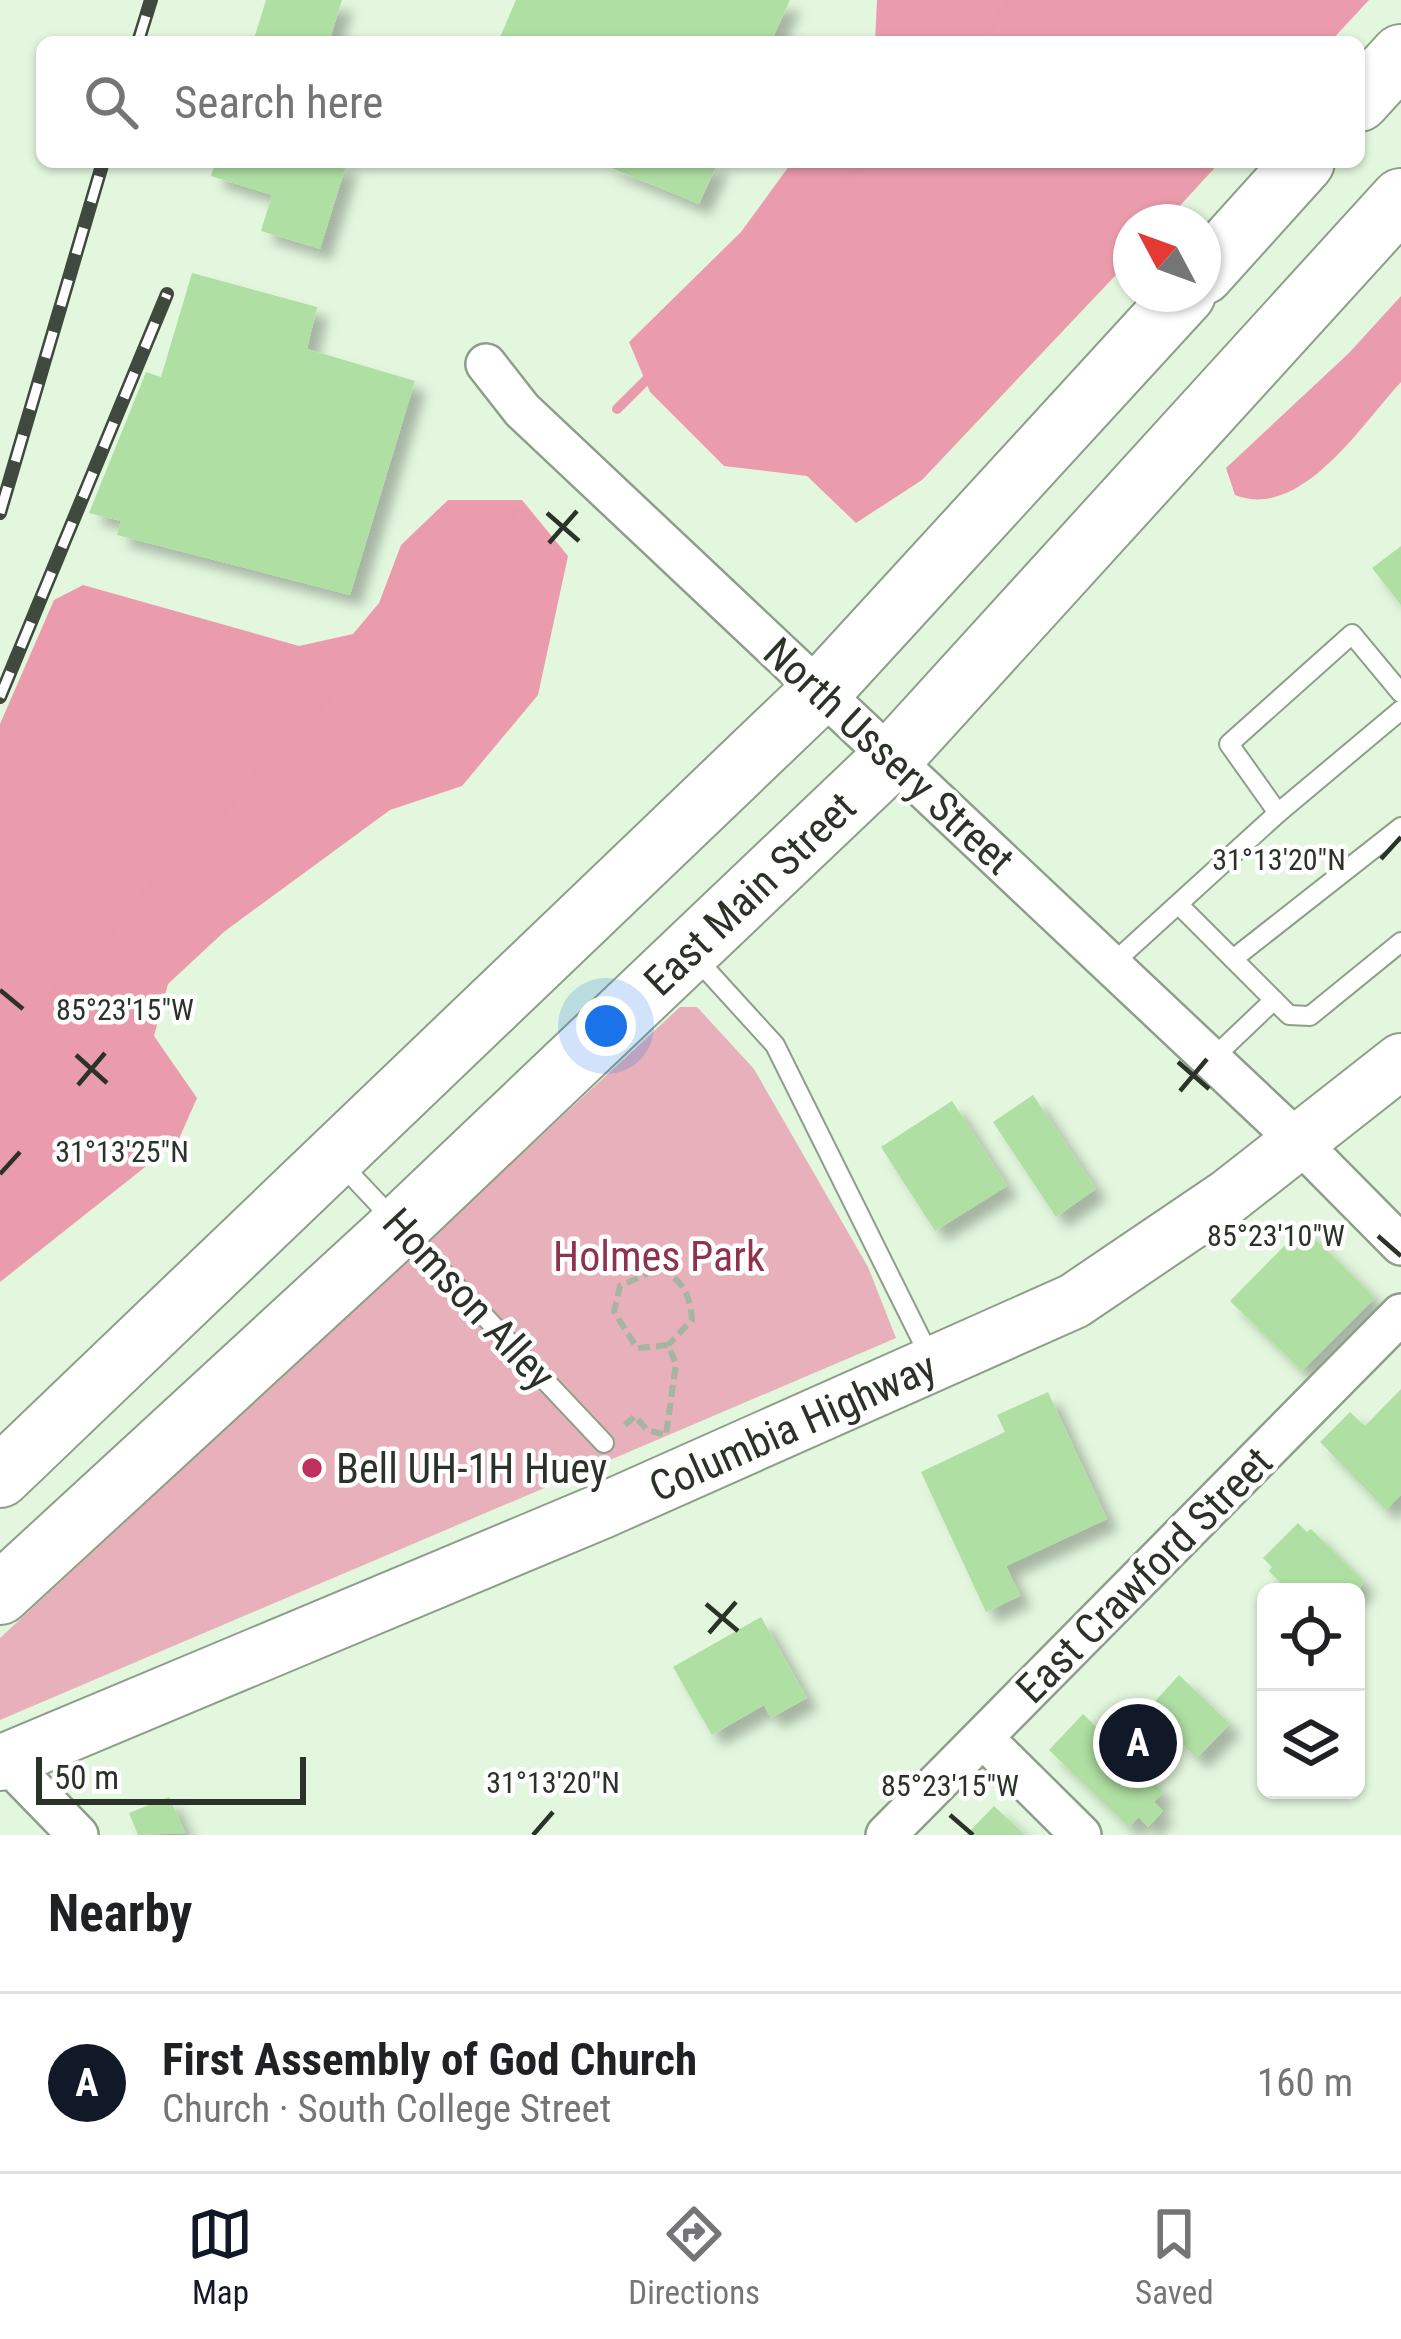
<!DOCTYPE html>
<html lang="en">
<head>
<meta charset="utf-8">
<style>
	:root { --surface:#fff; --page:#f6f6f6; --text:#202124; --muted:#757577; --line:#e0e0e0; --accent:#111827 }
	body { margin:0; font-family:"Roboto Condensed",sans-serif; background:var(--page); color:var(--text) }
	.controls { position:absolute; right:36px; bottom:36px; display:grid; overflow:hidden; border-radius:18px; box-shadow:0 3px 9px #0004 }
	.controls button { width:108px; height:108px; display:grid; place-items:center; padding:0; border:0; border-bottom:3px solid var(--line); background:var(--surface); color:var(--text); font:60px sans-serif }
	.compass { position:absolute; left:1113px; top:204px; width:108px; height:108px; border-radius:50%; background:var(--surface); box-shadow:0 3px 9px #0004; rotate:311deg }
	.scale { position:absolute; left:36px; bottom:30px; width:270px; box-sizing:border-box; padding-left:12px; border:6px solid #2b3329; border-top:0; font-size:33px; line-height:42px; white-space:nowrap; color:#2b3329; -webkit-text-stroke:9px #fff; paint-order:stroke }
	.you { position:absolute; left:606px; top:1026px; width:42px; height:42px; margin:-30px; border:9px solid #fff; border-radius:50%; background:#1a73e8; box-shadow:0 0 0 18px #1a73e833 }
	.badge { display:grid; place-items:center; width:78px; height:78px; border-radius:50%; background:var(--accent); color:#fff; font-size:39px; font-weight:700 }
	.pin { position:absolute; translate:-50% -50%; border:6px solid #fff; box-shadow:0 3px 12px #0006 }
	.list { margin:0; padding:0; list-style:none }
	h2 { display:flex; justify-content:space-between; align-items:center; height:156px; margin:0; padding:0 48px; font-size:51px }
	h2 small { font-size:39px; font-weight:400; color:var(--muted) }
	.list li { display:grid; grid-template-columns:78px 1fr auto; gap:36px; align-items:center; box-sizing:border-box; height:180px; padding:0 48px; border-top:3px solid var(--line) }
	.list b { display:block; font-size:45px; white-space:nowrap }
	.list p { margin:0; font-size:39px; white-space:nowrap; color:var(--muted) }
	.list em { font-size:39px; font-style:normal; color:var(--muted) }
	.icon { flex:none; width:66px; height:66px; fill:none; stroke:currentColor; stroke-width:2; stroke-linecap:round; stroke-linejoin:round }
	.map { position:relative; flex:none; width:1401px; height:1835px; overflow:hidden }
	.search { position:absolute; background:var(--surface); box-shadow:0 3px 9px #0004; left:36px; right:36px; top:36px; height:132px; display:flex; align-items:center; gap:30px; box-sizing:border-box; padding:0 42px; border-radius:18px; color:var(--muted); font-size:45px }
	.sheet { height:336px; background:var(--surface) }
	nav { display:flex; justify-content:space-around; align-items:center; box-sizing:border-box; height:168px; border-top:3px solid var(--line); background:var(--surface); font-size:33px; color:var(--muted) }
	nav a { display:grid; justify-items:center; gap:6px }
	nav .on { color:var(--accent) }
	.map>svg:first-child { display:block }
	.green { fill:#e7b0ba }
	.forest { fill:#eb9cac }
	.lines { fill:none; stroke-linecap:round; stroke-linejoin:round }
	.stream { stroke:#ea9bab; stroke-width:10 }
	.building { fill:#afdfa2; filter:url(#shadow) }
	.lane-casing { stroke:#8d9f88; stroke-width:22 }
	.street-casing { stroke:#8d9f88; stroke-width:44 }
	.secondary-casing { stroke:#8d9f88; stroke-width:58 }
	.primary-casing { stroke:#8d9f88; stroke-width:64 }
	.path { stroke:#a5b5a1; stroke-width:6; stroke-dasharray:12 6; stroke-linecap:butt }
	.lane { stroke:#fff; stroke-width:18 }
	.street { stroke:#fff; stroke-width:39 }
	.secondary { stroke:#fff; stroke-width:54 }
	.primary { stroke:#fff; stroke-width:60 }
	.rail-casing { stroke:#40493e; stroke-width:14 }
	.rail { stroke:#fff; stroke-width:9; stroke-dasharray:27; stroke-linecap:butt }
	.ticks { fill:none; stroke:#2b3329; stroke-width:4.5 }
	.poi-dot { fill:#be305e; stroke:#fff; stroke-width:4.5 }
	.labels { text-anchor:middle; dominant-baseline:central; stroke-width:9; stroke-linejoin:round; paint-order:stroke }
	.street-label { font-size:42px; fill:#2b3329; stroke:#fff }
	.park-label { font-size:42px; fill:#8f334d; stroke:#fff }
	.poi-label { font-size:42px; fill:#2b3329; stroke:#fff; text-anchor:start }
	.ticks-label { font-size:30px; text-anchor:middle; fill:#2b3329; stroke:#fff; stroke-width:9; stroke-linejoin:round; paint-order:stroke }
</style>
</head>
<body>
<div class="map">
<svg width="1401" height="1835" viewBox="0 0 1401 1835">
	<defs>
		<filter id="shadow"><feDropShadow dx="11" dy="11" stdDeviation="6" flood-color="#0004"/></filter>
	</defs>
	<rect width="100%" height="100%" fill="#e3f7de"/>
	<path class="green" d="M680,1007H697L754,1069L868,1267L896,1338L0,1720V1638Z"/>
	<g class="forest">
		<path d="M877,0H1369L1330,42H875Z"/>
		<path d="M792,162H1220L1165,222H1131V259L922,480L856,523L807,476L724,466L650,392L629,342L741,232Z"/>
		<path d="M1401,296V382C1361,425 1301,521 1235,495L1226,468L1349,353Z"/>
		<path d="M448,500H522L568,556L538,695L462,786L390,810L225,931L168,984L154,1036L197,1098L178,1141L0,1282V724L54,600L83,585L299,646L353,634L379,603L401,545Z"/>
	</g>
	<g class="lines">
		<g class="stream">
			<path d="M977,42L1014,0"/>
			<path d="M617,409L866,162"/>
			<path d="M0,1051L355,668L514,512"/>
		</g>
	</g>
	<g class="building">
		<path d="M266,0H342L329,42H253Z"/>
		<path d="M516,0H790L771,42H498Z"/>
		<path d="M215,162H347L320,249L261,231L272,195L211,176Z"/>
		<path d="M597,162H718L699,204Z"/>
		<path d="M192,273L317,307L307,349L415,381L350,595L117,535L121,521L89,513L146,372L161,377Z"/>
		<path d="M1401,546V605L1372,568Z"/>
		<path d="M1033,1095L1096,1189L1056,1217L993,1122Z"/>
		<path d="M952,1101L1007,1186L935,1231L881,1147Z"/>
		<path d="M1303,1227L1375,1298L1302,1371L1230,1301Z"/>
		<path d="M1401,1389V1495L1386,1510L1320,1442L1350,1412L1365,1426Z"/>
		<path d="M1048,1392L1107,1519L1006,1566L1020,1596L986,1612L921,1472L1005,1432L997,1415Z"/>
		<path d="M1298,1523L1307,1532L1311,1529L1363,1581L1356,1597V1592H1290L1269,1571L1272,1567L1263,1558Z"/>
		<path d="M761,1617L807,1698L771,1718L764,1705L712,1735L673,1667Z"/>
		<path d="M1179,1675L1230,1724L1197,1758L1147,1710Z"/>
		<path d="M1083,1714L1163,1792L1154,1802L1163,1811L1148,1827L1139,1817L1129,1827L1049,1750Z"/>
		<path d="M169,1797L185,1833L138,1835L129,1813Z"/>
		<path d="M994,1806L1025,1835H966Z"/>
	</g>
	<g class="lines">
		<g class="lane-casing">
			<g id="lane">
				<path d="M1278,813L1229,744L1352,634L1401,693"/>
				<path d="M1179,905L1289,1015L1310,1016L1401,942"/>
				<path d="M693,955L775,1045L930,1357"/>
				<path d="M1233,959L1401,827"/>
				<path d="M1111,965L1278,813L1401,710"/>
				<path d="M1212,1059L1274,1000"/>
				<path d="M340,1163L604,1443"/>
			</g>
		</g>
		<g class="street-casing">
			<g id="street">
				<path d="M486,364L522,410L1299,1142L1401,1245"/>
				<path d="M983,1738L1081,1835"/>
				<path d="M6,1761L78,1835"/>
				<path d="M886,1835L1401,1314"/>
			</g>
		</g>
		<g class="secondary-casing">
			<g id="secondary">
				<path id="s1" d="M0,1763L602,1511L1074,1301L1229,1196L1401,1061"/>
			</g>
		</g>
		<g class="primary-casing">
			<g id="primary">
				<path d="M1359,101L1401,55"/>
				<path d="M1203,274L1304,162"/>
				<path d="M0,1477L820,692L1185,294"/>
				<path id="s2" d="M0,1594L401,1225L892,758L1401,199"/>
			</g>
		</g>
		<path class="path" d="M625,1425L635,1416L647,1430L666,1435L676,1364L668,1345L637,1348L614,1312L620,1286L660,1268C683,1281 690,1294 692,1320L668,1345"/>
		<use href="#lane" class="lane"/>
		<use href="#street" class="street"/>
		<use href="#secondary" class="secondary"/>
		<use href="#primary" class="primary"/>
		<g class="rail-casing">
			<g id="rail">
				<path d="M138,42L151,0"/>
				<path d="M0,513L103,162"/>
				<path d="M0,697L167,294"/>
			</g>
		</g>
		<use href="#rail" class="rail"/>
	</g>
	<path class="ticks" d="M547,513L579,541M549,543L577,511M1381,859L1401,837M0,990L23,1009M76,1055L107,1083M1178,1062L1209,1089M78,1085L105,1053M1180,1091L1207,1059M0,1174L20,1152M1378,1236L1401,1256M706,1604L738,1631M709,1633L736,1602M950,1815L973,1835M533,1835L553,1812"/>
	<circle class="poi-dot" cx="312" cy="1468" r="12"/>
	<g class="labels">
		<g class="street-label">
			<text transform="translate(889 756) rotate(43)">North Ussery Street</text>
			<text stroke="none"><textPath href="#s2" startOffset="1026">East Main Street</textPath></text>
			<text transform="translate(469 1299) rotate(47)">Homson Alley</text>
			<text stroke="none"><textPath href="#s1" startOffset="861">Columbia Highway</textPath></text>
			<text transform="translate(1144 1575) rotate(-45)">East Crawford Street</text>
		</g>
		<g class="park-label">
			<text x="659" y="1256">Holmes Park</text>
		</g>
		<g class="poi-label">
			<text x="336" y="1468">Bell UH-1H Huey</text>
		</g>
	</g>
	<g class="ticks-label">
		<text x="1279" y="870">31°13'20"N</text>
		<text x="125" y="1020">85°23'15"W</text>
		<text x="122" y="1162">31°13'25"N</text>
		<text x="1276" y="1246">85°23'10"W</text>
		<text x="553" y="1793">31°13'20"N</text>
		<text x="950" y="1796">85°23'15"W</text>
	</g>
</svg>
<div class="controls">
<button><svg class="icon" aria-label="locate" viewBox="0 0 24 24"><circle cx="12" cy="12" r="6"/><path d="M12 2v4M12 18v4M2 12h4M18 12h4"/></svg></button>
<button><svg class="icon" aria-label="layers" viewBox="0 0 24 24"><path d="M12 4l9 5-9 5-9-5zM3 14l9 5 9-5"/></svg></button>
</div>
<svg class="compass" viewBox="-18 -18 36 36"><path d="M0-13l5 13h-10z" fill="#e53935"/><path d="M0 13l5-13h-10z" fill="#757577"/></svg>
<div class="scale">50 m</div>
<div class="you"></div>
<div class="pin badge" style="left:1138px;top:1743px">A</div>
<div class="search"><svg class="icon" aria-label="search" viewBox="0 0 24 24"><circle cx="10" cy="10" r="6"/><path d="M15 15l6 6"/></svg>Search here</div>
</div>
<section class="sheet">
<h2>Nearby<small></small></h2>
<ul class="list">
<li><span class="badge">A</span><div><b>First Assembly of God Church</b><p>Church · South College Street</p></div><em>160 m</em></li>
</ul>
</section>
<nav>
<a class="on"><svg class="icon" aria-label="map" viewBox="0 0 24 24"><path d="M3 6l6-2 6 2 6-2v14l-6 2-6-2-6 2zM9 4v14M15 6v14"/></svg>Map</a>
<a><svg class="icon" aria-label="directions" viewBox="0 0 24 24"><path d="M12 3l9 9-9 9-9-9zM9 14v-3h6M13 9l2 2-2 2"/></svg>Directions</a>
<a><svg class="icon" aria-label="saved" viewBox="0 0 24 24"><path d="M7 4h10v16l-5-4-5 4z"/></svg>Saved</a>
</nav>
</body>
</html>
